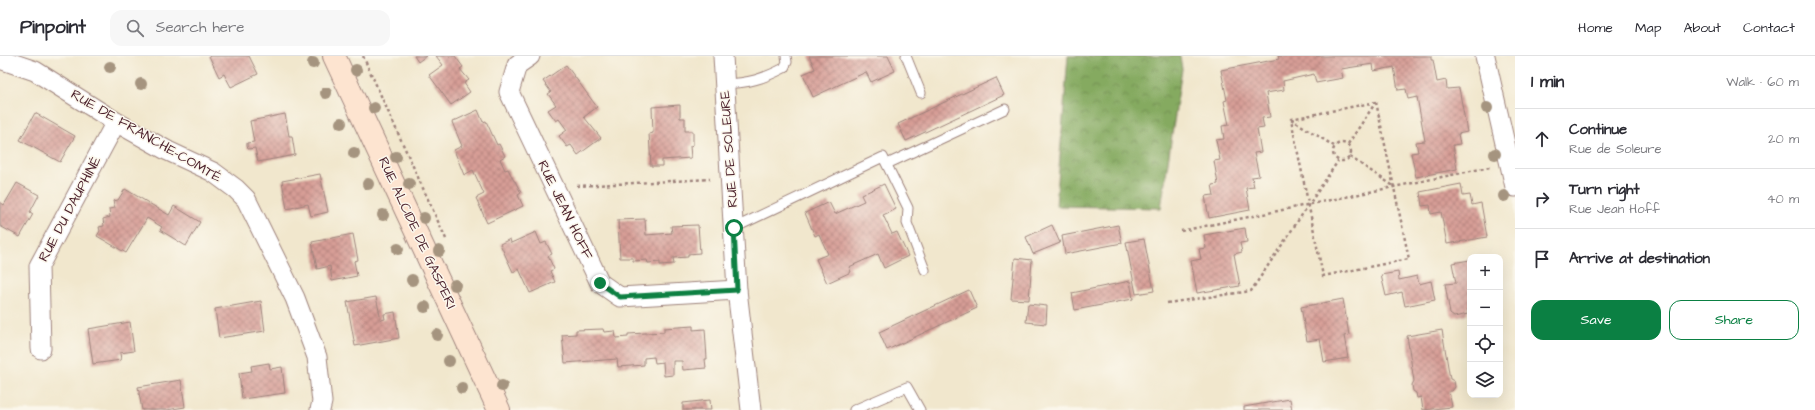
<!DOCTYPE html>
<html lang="en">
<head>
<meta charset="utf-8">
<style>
	:root { --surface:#fff; --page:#f7f7f7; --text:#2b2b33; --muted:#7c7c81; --line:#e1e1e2; --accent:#0b8043 }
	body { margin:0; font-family:"Architects Daughter",sans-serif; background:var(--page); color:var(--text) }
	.controls { position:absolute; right:12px; bottom:12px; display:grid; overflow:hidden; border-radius:8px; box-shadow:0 4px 16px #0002 }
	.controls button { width:36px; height:36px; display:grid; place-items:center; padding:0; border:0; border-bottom:1px solid var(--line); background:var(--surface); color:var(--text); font:20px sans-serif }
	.stop { position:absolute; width:12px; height:12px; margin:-9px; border:3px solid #0b8043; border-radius:50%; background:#fff }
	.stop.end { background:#0b8043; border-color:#fff; box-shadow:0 1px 4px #0008 }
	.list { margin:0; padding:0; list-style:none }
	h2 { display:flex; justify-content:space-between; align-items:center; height:52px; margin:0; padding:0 16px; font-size:17px }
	h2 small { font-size:13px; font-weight:400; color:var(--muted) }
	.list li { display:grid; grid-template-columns:26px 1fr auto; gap:12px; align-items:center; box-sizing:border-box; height:60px; padding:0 16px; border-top:1px solid var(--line) }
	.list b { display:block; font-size:15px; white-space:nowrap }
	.list p { margin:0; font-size:13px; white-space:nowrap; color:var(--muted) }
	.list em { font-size:13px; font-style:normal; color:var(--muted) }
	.actions { display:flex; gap:8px; padding:12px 16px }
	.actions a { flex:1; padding:9px 0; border:1px solid var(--accent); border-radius:12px; text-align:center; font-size:14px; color:var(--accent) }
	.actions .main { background:var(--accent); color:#fff }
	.icon { flex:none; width:22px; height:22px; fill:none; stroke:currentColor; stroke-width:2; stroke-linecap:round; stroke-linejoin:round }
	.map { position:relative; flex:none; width:1515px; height:354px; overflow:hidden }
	header { display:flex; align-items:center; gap:24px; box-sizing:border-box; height:56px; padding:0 20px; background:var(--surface); border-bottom:1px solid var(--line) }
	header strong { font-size:19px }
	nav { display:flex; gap:22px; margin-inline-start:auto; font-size:14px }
	.search { width:280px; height:36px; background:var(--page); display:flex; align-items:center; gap:10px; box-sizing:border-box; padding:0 14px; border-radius:12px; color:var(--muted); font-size:15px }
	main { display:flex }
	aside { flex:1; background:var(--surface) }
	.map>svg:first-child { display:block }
	.forest { fill:url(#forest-crowns); stroke:#686446 }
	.building { fill:url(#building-cross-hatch) }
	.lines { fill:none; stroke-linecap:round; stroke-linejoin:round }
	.service-casing { stroke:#9e837c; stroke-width:11 }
	.minor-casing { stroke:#9e837c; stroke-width:21 }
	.secondary-casing { stroke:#9e837c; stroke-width:24 }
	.path { stroke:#9e837c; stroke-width:2.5; stroke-dasharray:3 3; stroke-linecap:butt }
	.service { stroke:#fff; stroke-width:9 }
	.minor { stroke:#fff; stroke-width:19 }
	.secondary { stroke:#fde4d0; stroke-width:22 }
	.tree { fill:#a5947f }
	.route { stroke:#0b8043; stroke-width:5 }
	.labels { text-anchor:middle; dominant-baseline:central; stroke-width:3; stroke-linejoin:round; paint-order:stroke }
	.street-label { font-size:14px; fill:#4a1f2b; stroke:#fbf7ec }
</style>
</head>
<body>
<header>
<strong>Pinpoint</strong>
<div class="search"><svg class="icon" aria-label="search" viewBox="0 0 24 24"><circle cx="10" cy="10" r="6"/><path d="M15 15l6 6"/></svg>Search here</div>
<nav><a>Home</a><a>Map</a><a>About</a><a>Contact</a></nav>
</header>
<main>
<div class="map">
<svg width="1515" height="354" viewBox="0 0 1515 354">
	<defs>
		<pattern id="forest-crowns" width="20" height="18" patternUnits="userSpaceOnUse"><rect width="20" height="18" fill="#85aa60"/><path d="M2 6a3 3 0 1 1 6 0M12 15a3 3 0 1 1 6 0" fill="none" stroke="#6f8a4f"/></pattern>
		<pattern id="building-cross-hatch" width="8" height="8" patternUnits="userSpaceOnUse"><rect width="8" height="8" fill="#d79e96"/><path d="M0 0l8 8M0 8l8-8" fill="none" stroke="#b0807b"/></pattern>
	</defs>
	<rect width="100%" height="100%" fill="#fbf7ec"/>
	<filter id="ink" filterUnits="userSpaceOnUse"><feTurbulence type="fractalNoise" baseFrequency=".025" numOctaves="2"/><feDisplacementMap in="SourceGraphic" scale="8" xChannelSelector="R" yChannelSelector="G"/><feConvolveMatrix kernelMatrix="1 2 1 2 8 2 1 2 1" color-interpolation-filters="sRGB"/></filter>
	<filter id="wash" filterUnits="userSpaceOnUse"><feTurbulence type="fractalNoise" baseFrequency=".012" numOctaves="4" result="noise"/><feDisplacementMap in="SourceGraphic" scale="16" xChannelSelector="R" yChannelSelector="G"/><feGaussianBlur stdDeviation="0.9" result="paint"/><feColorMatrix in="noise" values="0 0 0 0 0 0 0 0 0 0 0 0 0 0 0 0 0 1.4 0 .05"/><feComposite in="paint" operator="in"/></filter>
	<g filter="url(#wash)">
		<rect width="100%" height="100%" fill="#f1e7cd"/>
		<path class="forest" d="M1068,0H1180L1182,13L1161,152L1056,150Z"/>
		<g id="blocks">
			<g class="building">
				<path d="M209,0H249L258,18L231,31L224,18L219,21Z"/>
				<path d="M414,0H426L418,6Z"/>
				<path d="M436,0H455L463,11L460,13L469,24L464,27L470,36L451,49L429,19L443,9Z"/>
				<path d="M809,0H888L895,15L871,26L866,16L813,41L803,18L815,13Z"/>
				<path d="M1278,0H1431V4H1433L1437,26L1446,24L1447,33L1459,32L1467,76L1458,78L1460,88L1453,89L1457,113L1416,121L1411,97L1418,96L1416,86L1425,85L1417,41L1408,43L1406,33L1398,34L1394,11L1374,15L1373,8L1341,13L1343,22L1316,27L1314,18L1283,25L1284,34L1266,37L1270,61L1262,62L1264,72L1257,73L1261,96L1254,97L1259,120L1252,121L1254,131L1246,132L1250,154L1209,162L1205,140L1214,139L1212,129L1218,128L1214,105L1220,104L1216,84L1224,83L1222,70L1229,69L1224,45L1227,44L1221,14L1279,3Z"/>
				<path d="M566,9L597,51L584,61L601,82L578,99L571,89L567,91L559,80L567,74L559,63L556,65L548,54L556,49L548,38L551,36L543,25Z"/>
				<path d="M996,22L1004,39L906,85L898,68Z"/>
				<path d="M680,49V62H685V75H693V89L690,90L691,102L662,104V110H651L649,78L653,77L652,51Z"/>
				<path d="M478,54L483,66L486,65L497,89L499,88L505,100L500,103L505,114L508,113L514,125H515L521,137L518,139L523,150L487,167L476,142L484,138L473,114L464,119L454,94L462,90L452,66Z"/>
				<path d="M35,57L75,80L60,106L20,84Z"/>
				<path d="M285,58L289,80H292L295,99L258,106L255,92L248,93L247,90V87L254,86L250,65Z"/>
				<path d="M320,118L328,156L311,160L308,148L287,153L282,125Z"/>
				<path d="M17,127L39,139L30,156L33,158L20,181L0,170V146L4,149Z"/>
				<path d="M884,128L896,153L883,159L892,178L897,176L908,200L884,212L878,198L849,211L851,216L827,227L816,203L828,198L819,178L815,180L805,157L829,146L835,158L864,145L861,139Z"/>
				<path d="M1461,128L1463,140L1470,139L1472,149L1481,147L1487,181L1447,188L1441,156L1431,158L1430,149L1422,150L1420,136Z"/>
				<path d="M125,133L169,159L174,150L200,166L186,190L160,174L162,171L147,162L126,197L97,180L100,175L99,171L104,170L103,163L110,161L109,153L115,152L113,145L118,144Z"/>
				<path d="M645,163L646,179L672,177L671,170L698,169L700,197L688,198V201L673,202L674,208L660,209V206L648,207L647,204L633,205V202H620L618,164Z"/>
				<path d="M1052,169L1060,187L1033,198L1026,181Z"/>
				<path d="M1118,169L1122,187L1065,198L1062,180Z"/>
				<path d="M1245,172L1247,186L1240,187L1242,196L1234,198L1240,230L1197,237L1191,205L1201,203L1199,193L1206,192L1204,179Z"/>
				<path d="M536,176L541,188L546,186L552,198L548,200L554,213L550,215L555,226L530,237L519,213L513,216L500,188L510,183L511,187Z"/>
				<path d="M353,178L358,204L354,205L357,220L332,225L330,210L317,213L312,186Z"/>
				<path d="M1144,183L1154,235L1136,238L1126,186Z"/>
				<path d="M1015,202L1032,204L1029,244L1011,243Z"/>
				<path d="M1470,204V250H1467L1468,258L1454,261L1450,258L1445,228L1456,227L1452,207Z"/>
				<path d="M1398,216L1399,224L1417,220L1419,228L1431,225L1435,244L1405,250L1402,236L1386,240L1381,219Z"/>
				<path d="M1130,225L1133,243L1075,254L1072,237Z"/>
				<path d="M969,234L977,252L887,294L879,276Z"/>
				<path d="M376,241L381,264L385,263L384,258L395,256L399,282L355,290L347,246Z"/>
				<path d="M1343,243L1349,279L1344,280L1348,302L1324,306L1320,283L1307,285L1301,251Z"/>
				<path d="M261,245L265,275L219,282L215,253Z"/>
				<path d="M1028,248L1047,250L1046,268L1026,266Z"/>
				<path d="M130,266L134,295L120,297L121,304L93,308L88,273Z"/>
				<path d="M693,270V274L705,273L707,303H705L706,312L683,314L682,305H673V319L664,320L663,306L655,307L654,301L644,302V309L618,311L617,303L565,307L562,279L576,278V274L603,273L604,276L615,275L616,282L628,281V278L664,276V272Z"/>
				<path d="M1442,274L1450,323L1454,325L1455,331L1452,335H1449L1452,351L1423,354L1421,341L1417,342L1416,337L1413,335L1412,329L1414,325L1407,280Z"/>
				<path d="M269,307L270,313L282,311L285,337L242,343L239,317L252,315L251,310Z"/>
				<path d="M181,324L185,351L167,354H142L138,331Z"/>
				<path d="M1290,343L1292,354H1244V351Z"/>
				<path d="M710,344L711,354H683V347Z"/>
			</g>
		</g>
	</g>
	<g filter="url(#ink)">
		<use href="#blocks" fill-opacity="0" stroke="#9e837c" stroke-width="1"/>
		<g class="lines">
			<g class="service-casing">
				<g id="service">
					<path d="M906,0L921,37"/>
					<path d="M724,28C749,27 763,23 784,12L787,6L786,0"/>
					<path d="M887,108L1005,53"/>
					<path d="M734,172L883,101L908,152L907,167L925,214"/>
					<path d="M854,354L907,331L920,354"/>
				</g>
			</g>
			<g class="minor-casing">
				<g id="minor">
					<path d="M530,0L517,9L509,36L600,227L620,241L737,234"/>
					<path d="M723,0L737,234L751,354"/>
					<path d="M1485,0L1515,131"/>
					<path d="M0,3L35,15L116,66L168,95L213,116L236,133L246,143L295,242L317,301L322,346L320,354"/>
					<path d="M41,293L39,210L116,66"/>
				</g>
			</g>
			<g class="secondary-casing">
				<path id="secondary" d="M334,0L499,354"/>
			</g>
			<g class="path">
				<path d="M363,0L446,183"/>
				<path d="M1376,46L1409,203L1323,220L1291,63Z"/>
				<path d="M1291,63L1334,90"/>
				<circle cx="1342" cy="96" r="9"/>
				<path d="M1348,88L1376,46"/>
				<path d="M1350,101L1395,131"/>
				<path d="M577,130L710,123"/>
				<path d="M1181,175L1490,111"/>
				<path d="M1167,247L1251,235L1338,105"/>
			</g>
			<use href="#service" class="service"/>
			<use href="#minor" class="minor"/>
			<use href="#secondary" class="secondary"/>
		</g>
		<g class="tree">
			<circle cx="313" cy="7" r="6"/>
			<circle cx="110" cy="11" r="6"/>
			<circle cx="356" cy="14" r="6"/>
			<circle cx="141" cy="28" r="6"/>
			<circle cx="326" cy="37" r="6"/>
			<circle cx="374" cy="52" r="6"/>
			<circle cx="1487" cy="52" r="6"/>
			<circle cx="341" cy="67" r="6"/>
			<circle cx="354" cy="97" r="6"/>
			<circle cx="1495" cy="98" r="6"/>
			<circle cx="396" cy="101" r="6"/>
			<circle cx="368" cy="128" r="6"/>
			<circle cx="409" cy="128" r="6"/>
			<circle cx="1504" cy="140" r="6"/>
			<circle cx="383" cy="159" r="6"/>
			<circle cx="424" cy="162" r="6"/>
			<circle cx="398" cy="193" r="6"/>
			<circle cx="439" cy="195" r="6"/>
			<circle cx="412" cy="224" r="6"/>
			<circle cx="455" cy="229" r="6"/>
			<circle cx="425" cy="251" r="6"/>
			<circle cx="437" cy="279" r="6"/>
			<circle cx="449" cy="305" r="6"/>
			<circle cx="502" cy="330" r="6"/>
			<circle cx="462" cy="332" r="6"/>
		</g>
	</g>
	<g class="lines" filter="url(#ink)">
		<path class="route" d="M600,227L620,241L737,234L734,172"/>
	</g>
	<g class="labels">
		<g class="street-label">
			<text transform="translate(146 80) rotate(30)">RUE DE FRANCHE-COMTÉ</text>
			<text transform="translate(729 93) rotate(-94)">RUE DE SOLEURE</text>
			<text transform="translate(70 153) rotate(-62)">RUE DU DAUPHINÉ</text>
			<text transform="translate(565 154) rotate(64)">RUE JEAN HOFF</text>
			<text transform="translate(417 177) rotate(65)">RUE ALCIDE DE GASPERI</text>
		</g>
	</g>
</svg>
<div class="controls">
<button>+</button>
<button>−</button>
<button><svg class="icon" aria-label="locate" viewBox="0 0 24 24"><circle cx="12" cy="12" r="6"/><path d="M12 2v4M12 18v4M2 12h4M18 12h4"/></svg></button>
<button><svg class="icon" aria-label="layers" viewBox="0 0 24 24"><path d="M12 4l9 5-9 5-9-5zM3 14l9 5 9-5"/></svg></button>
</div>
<div class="stop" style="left:734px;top:172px"></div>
<div class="stop end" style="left:600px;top:227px"></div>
</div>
<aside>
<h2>1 min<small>Walk · 60 m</small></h2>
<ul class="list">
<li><svg class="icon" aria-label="ahead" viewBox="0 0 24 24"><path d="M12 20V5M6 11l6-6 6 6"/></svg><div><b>Continue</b><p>Rue de Soleure</p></div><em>20 m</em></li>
<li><svg class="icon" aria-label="right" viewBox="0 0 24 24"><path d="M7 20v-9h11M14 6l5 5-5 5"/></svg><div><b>Turn right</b><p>Rue Jean Hoff</p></div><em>40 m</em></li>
<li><svg class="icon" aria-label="arrive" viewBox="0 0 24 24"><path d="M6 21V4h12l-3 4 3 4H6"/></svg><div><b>Arrive at destination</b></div></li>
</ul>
<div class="actions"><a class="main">Save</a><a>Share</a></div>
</aside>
</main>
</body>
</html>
